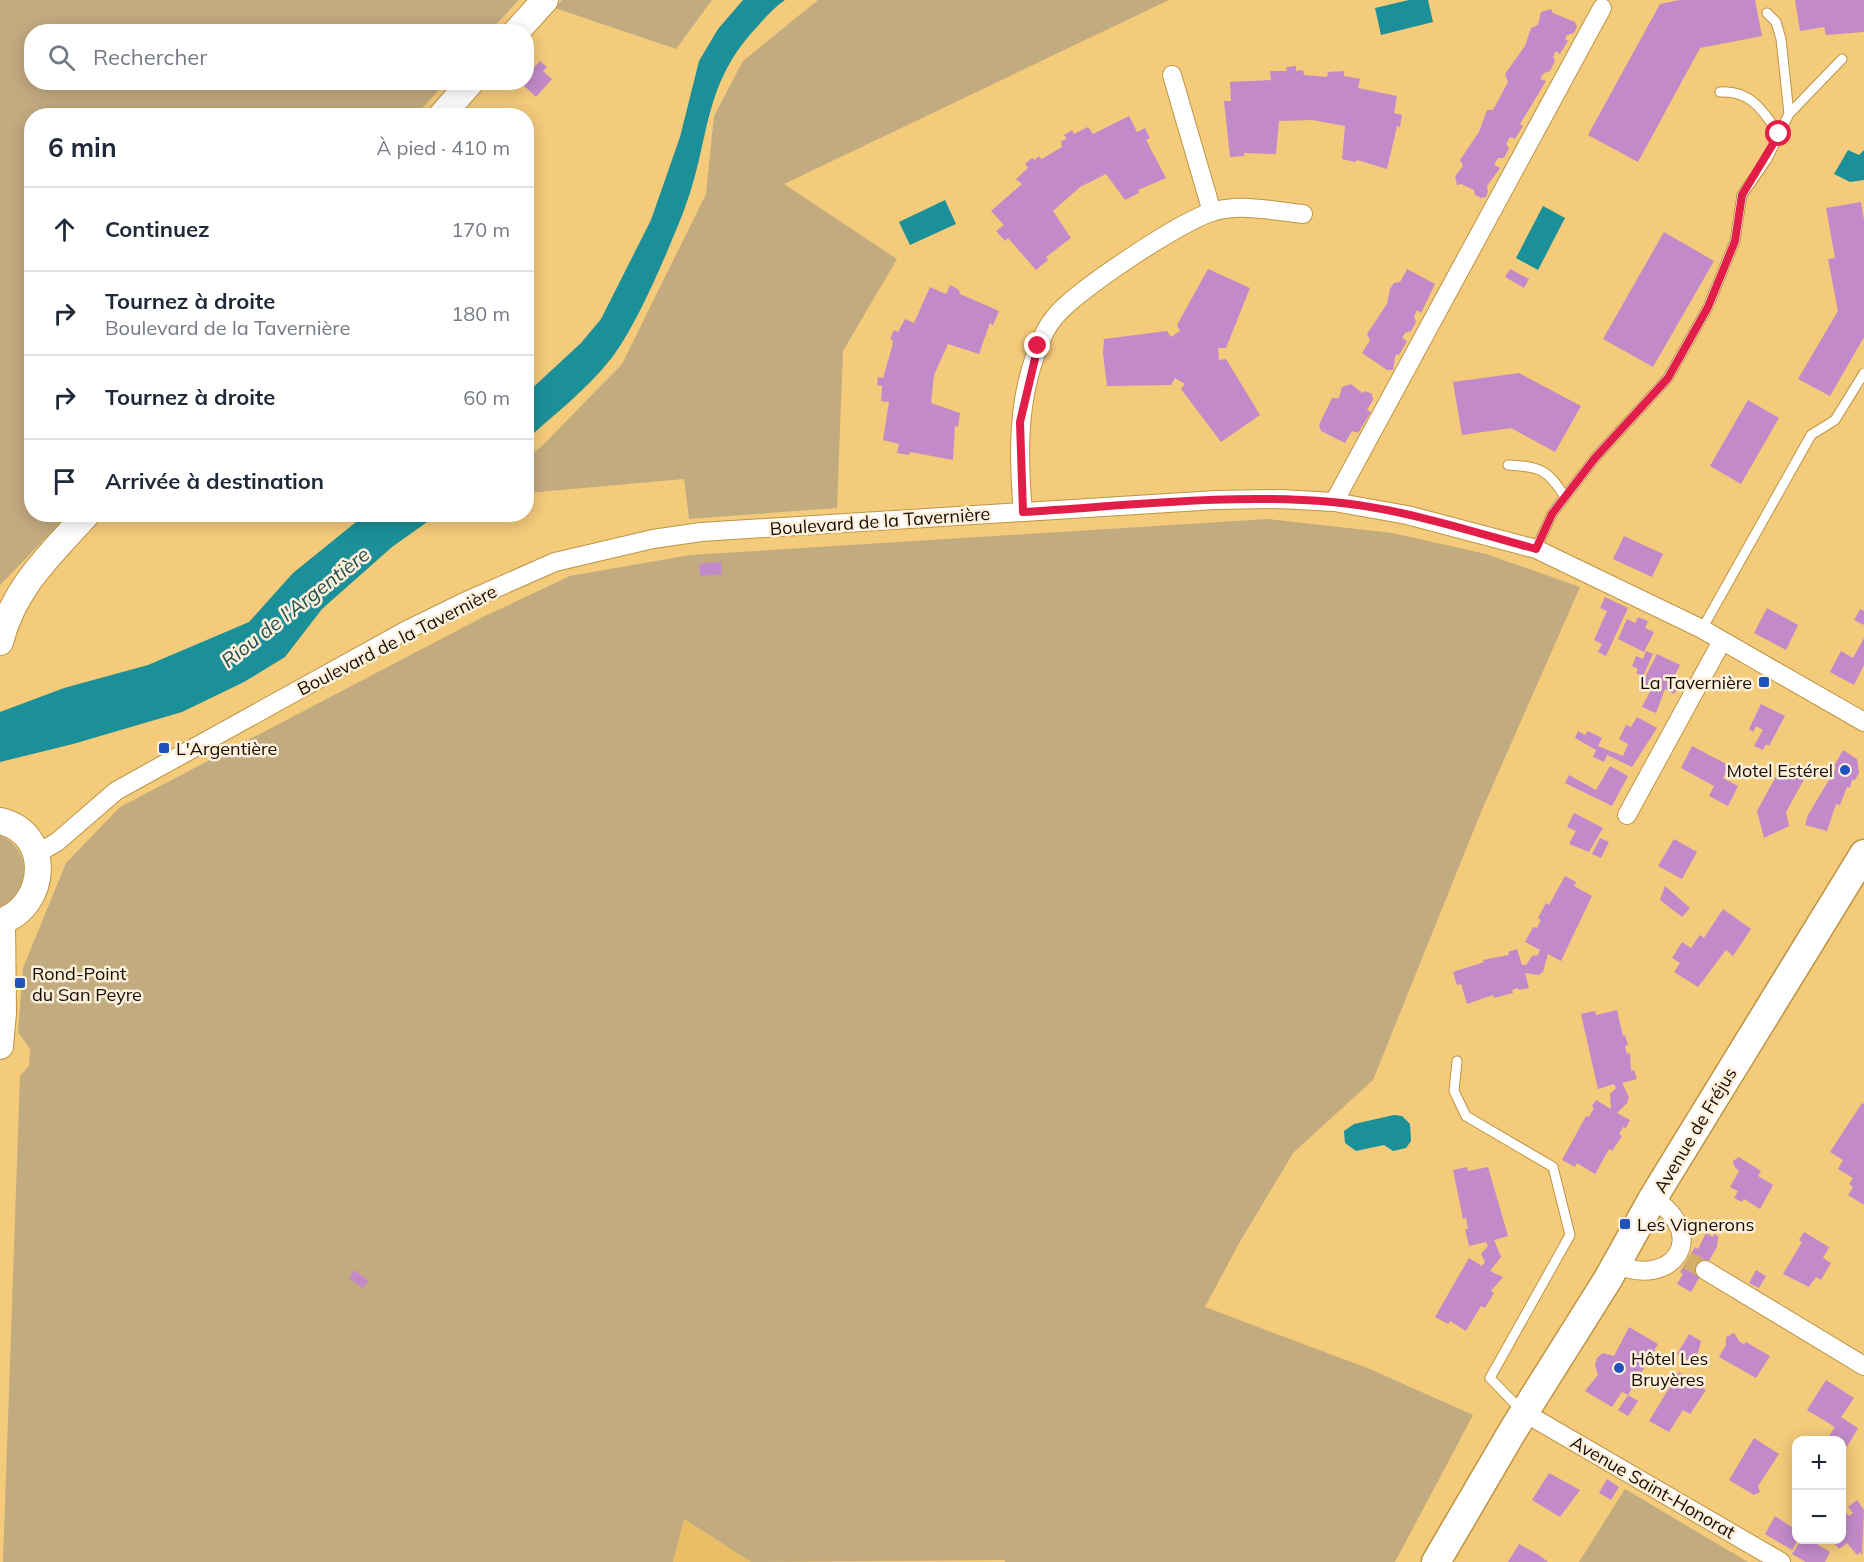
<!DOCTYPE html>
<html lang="fr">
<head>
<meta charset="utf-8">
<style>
	:root { --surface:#fff; --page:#f6f6f7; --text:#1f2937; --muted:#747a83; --line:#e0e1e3 }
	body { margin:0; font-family:Mulish,sans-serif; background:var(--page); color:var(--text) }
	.controls { position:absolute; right:18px; bottom:18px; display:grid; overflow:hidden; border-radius:12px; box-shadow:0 3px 15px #0003 }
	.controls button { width:54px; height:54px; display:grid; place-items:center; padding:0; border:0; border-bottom:2px solid var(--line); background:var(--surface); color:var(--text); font:30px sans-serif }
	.stop { position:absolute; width:18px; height:18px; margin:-14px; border:4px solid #e11d48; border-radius:50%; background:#fff }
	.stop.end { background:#e11d48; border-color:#fff; box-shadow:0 2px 6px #0008 }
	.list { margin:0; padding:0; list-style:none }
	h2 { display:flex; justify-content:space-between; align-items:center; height:78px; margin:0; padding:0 24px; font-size:26px }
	h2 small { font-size:20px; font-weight:400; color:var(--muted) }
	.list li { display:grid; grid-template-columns:39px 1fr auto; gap:18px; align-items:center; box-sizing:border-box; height:84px; padding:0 24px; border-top:2px solid var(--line) }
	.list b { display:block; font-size:22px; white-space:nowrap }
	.list p { margin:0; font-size:20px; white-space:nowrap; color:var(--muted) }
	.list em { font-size:20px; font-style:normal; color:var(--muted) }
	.icon { flex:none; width:33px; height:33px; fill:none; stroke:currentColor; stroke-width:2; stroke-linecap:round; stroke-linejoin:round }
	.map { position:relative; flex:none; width:1864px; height:1562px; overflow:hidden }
	.search { position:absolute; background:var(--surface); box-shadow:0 3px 15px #0003; left:24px; top:24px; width:510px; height:66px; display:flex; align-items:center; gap:15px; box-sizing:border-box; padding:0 21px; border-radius:24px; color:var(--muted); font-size:22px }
	.panel { position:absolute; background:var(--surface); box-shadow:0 3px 15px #0003; left:24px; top:108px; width:510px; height:414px; border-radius:24px }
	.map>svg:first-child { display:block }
	.built { fill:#ebbe65 }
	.green { fill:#c3ab80 }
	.water { fill:#1b9098 }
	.building { fill:#c28ac9 }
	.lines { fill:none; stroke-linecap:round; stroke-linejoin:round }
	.minor-tunnel { stroke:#d3ae69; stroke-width:18; stroke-dasharray:18 9; stroke-linecap:butt }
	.service-casing { stroke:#bd9545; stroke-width:11 }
	.minor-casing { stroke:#bd9545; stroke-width:20 }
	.secondary-casing { stroke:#bd9545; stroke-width:28 }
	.primary-casing { stroke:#bd9545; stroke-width:31 }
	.service { stroke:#fff; stroke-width:9 }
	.minor { stroke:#fff; stroke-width:18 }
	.secondary { stroke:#fff; stroke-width:26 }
	.primary { stroke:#fff; stroke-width:28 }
	.route { stroke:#e11d48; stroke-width:8 }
	.poi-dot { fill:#1e53bf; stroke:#fdf0da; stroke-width:2 }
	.labels { text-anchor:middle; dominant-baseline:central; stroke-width:5; stroke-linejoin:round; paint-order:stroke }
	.street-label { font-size:18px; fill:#180c00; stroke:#fdf0da }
	.poi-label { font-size:18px; fill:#180c00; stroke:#fdf0da; text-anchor:start }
	.water-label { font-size:20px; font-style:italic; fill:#1f4d51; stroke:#fdf0da }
</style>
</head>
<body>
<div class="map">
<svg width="1864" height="1562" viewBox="0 0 1864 1562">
	<rect width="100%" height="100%" fill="#f4ca7b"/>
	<path class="built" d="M683,1519L751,1562H673Z"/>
	<g class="green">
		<path d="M0,0H519L490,31L32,32V82L445,83L416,115L32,116V514L68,515L0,585Z"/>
		<path d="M562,0H712L676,49L555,8Z"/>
		<path d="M818,0H1169L784,184L897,259L843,351L837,508L689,519L684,479L527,493V458L543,445L622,364L706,194L714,116L743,61Z"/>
		<path d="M1268,519L1392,533L1486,554L1580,587L1481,812L1373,1080L1293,1153L1238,1245L1205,1307L1370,1369L1473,1415L1395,1562H1005V1560L751,1562L684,1519L673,1562H3L20,1076L29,1066L30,1049L18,1032L23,968L66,863L120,807L485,616L570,576L690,555Z"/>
		<path d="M0,835C33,850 31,892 0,907Z"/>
		<path d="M1625,1489L1748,1562H1579Z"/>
	</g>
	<g class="water">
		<path d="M743,0H785C773,8 765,18 755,29C700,89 711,143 683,213C666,255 637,326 610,360C586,390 555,414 527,439V393L581,343L601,319L651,220L680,137L699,61L718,29Z"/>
		<path d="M1409,0H1428L1433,22L1381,35L1375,8Z"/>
		<path d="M1848,150L1859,155L1864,150V180L1850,182L1834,174Z"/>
		<path d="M945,200L956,224L910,245L899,222Z"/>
		<path d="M1543,206L1565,218L1538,270L1516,258Z"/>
		<path d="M366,514L437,515L392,547L322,609L285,657L244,682L182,712L73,744L0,762V712L64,688L148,665L249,622L293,573Z"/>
		<path d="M1394,1115L1402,1116L1410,1124L1411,1141L1406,1148L1393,1151L1384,1145L1356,1151L1345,1143L1344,1131L1354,1124Z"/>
	</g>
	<g class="building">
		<path d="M1680,0H1755L1762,36L1700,48L1638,162L1588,135L1660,4Z"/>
		<path d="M1795,0H1864V32L1826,35L1824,27L1800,31Z"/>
		<path d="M1551,9L1553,13L1575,22L1577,27L1574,33L1567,35L1565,39L1568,41L1560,54L1556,51L1553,57L1555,61L1550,71L1544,73L1540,79L1546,81L1520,124L1523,126L1515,139L1510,137L1506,144L1509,148L1504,158H1498L1494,165L1500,168L1487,186L1488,191L1486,197L1481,198L1475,195L1474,190L1461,184L1457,185L1455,176L1463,166L1460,160L1479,132L1487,110H1493L1508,82L1505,74L1525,46L1531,28L1538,25L1541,12Z"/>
		<path d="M540,61L547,67L543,71L552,79L536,97L520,82H526V76Z"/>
		<path d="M1296,66V71L1303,70L1304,75L1327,77L1328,72L1344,71V76L1360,79L1358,88L1397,96L1394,113L1402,115L1400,127L1397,126L1387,169L1357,160L1355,162L1342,159L1345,126L1312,120L1279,121L1276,154L1244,153V156L1230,157L1224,101H1231L1230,82L1271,80L1270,71H1287L1286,67Z"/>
		<path d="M1129,116L1137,132L1145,128L1150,138L1146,140L1166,178L1138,190L1139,193L1125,200L1106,174L1080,187L1053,211L1071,238L1046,257L1048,260L1036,270L1008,238L1005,241L996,231L1004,225L991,211L1022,184L1016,179L1028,168L1025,164L1032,158L1035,160L1039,156L1042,159L1062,147L1061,141L1067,139L1064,135L1072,130L1074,134L1088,127L1093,134Z"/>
		<path d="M1861,202L1864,220V337L1830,396L1798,379L1838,311L1828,259L1835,258L1826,208Z"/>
		<path d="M1664,232L1714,261L1653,367L1603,339Z"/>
		<path d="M1208,269L1250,288L1226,348H1218L1219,360L1226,359L1260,415L1221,442L1181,389L1185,384L1175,378L1171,385L1107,386L1103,353L1104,339L1167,331L1171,337L1180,331L1177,325Z"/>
		<path d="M1407,269L1435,284L1421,313L1417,310L1414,316L1416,322L1411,331L1405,333L1402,338L1407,341L1399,355L1397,354L1395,357L1393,370H1387L1362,353L1370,340L1367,334L1387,304L1390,289L1394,283L1400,282Z"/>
		<path d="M1510,269L1529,279L1524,288L1505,277Z"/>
		<path d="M950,285L959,290L960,294L999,311L993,325L990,323L979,354L948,344L934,375L931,403L960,413L958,427L955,426L953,460L910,452L909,455L897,453L899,444L883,440L889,402L881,401L882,386L877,385L878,377L883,378L892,347L893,340L890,339L894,330L898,332L905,319L914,323L930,287L946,294Z"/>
		<path d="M1519,373L1581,406L1555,452L1511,428L1462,435L1453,382Z"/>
		<path d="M1351,384L1362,393L1365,391L1372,394L1373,400L1367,410L1371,412L1358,433L1352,431L1345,443L1321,431L1319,425L1332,398H1339L1342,387Z"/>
		<path d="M1748,400L1779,418L1741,484L1710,466Z"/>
		<path d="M1624,536L1663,554L1652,577L1613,559Z"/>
		<path d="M721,562L722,574L700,576L699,564Z"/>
		<path d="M1605,597L1628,608L1606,656L1598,652L1602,644L1594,640L1607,611L1600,608Z"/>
		<path d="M1767,608L1798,625L1786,650L1754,633Z"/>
		<path d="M1860,609L1864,611V625L1854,620Z"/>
		<path d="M1638,617L1648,621L1645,628L1654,632L1644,652L1618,639L1627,619L1635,623Z"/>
		<path d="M1864,638V665L1854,685L1830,672L1841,651L1853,658Z"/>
		<path d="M1646,651L1653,654L1643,676L1636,673L1638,669L1632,666L1636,656L1643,659Z"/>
		<path d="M1657,654L1680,665L1675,675L1683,679L1674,694L1665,689L1656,713L1642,707L1651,690L1641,685Z"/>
		<path d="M1761,704L1785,716L1769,746L1766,744L1763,750L1754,746L1763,730L1756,726L1753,732L1749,729Z"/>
		<path d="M1637,717L1657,728L1632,767L1607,755L1604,762L1593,757L1596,750L1575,738L1578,731L1585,735L1588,731L1602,738L1598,746L1623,756L1628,744L1619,739L1626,725L1631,727Z"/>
		<path d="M1692,746L1730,766L1723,778L1738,786L1728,806L1709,796L1714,786L1681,768Z"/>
		<path d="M1843,750L1857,759L1859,773L1855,780H1852L1850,788L1847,787L1840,805L1836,804L1827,831L1805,825L1808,815L1836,768L1834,766Z"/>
		<path d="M1784,762L1807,774L1786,812L1789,826L1764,838L1757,811Z"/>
		<path d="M1610,766L1628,776L1612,806L1565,783L1569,775L1596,790Z"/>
		<path d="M1574,813L1603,828L1589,852L1569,844L1576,831L1567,827Z"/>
		<path d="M1600,838L1609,842L1601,858L1592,854Z"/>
		<path d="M1674,839L1697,852L1682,879L1658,866Z"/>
		<path d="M1565,876L1576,882L1574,886L1592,896L1561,961L1548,954L1543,972L1538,975L1525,973L1529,988L1519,990L1518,988L1512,990L1513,993L1494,998L1493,995L1467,1004L1461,984L1457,985L1453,972L1484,962L1483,960L1509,955L1508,952L1517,949L1522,965H1526L1532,956L1538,955L1540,950L1525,942L1533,927L1537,928L1541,920L1538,918L1546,903L1549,905Z"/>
		<path d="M1665,886L1690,908L1682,917L1660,900Z"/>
		<path d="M1723,909L1751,929L1733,956L1726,950L1698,987L1674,972L1680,963L1672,958L1682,942L1691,948L1700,935L1704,938Z"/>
		<path d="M1617,1010L1623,1036L1625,1035L1628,1045L1625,1046L1627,1054L1630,1053L1631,1071L1634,1070L1637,1079L1622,1083L1629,1097L1627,1103L1617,1113L1630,1120L1626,1128L1623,1127L1619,1134L1622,1136L1612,1151L1609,1149L1595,1174L1577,1163L1575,1167L1562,1160L1586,1116L1589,1117L1594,1108L1592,1106L1596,1100L1611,1109L1610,1094L1616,1088L1614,1084L1598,1089L1581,1014L1595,1011L1596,1015Z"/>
		<path d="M1862,1103L1864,1104V1205L1848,1195L1853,1187L1849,1184L1853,1178L1838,1169L1843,1160L1830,1152Z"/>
		<path d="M1739,1157L1761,1171L1758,1176L1773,1185L1760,1209L1744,1199L1742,1202L1734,1198L1738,1191L1730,1187L1739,1171L1734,1166L1733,1161Z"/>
		<path d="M1467,1167L1468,1171L1488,1167L1508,1236L1494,1240L1501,1257L1490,1271L1503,1277L1491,1291L1494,1293L1485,1308L1481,1306L1466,1331L1450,1321L1448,1324L1435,1317L1469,1258L1482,1266L1485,1262L1481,1254L1488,1246L1486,1242L1469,1246L1465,1229H1468L1466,1218L1463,1219L1453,1170Z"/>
		<path d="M1804,1232L1829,1247L1823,1258L1831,1263L1821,1280L1816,1277L1809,1287L1783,1274L1802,1242L1799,1240Z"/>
		<path d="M1706,1233L1713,1237L1714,1234L1718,1236L1717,1247L1691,1292L1677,1284L1683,1274L1680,1272L1695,1247L1698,1249Z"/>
		<path d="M354,1270L369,1281L363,1288L349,1278Z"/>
		<path d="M1756,1270L1766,1276L1759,1288L1749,1283Z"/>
		<path d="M1629,1327L1658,1344L1628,1395L1638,1401L1628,1416L1618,1410L1628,1395L1622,1392L1612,1407L1585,1391L1598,1375L1595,1365L1597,1358L1603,1353L1614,1356Z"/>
		<path d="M1734,1333L1740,1342L1744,1344L1746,1342L1770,1356L1756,1378L1719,1357L1726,1345V1337Z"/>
		<path d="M1689,1334L1701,1341L1695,1365L1677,1354Z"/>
		<path d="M1679,1372L1706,1390L1690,1414L1683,1410L1669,1432L1649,1421Z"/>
		<path d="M1826,1380L1854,1398L1841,1417L1858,1428L1847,1447L1842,1440L1829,1436L1835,1427L1807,1410Z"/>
		<path d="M1754,1438L1779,1454L1758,1486L1760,1492L1754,1495L1729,1480Z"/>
		<path d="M1549,1473L1580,1490L1560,1517L1532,1500Z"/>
		<path d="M1607,1479L1619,1487L1611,1500L1599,1493Z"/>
		<path d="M1857,1500L1864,1510L1862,1555L1860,1552L1857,1555L1847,1543L1839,1549L1831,1540L1842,1539V1507L1849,1516L1853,1513L1848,1507Z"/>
		<path d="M1775,1516L1796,1530L1798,1540L1792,1550L1765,1534Z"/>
		<path d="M1801,1540H1817L1815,1543L1830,1552L1825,1562H1806L1792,1554Z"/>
		<path d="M1519,1544L1539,1555L1548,1562H1508Z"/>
	</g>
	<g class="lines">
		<path class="minor-tunnel" d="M1687,1260L1705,1270"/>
		<g class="service-casing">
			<g id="service">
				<path d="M1720,92C1751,90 1763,111 1779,134"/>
				<path d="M1789,114L1842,59"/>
				<path d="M1508,465C1541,467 1547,469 1565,497"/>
				<path d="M1536,549L1552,514L1595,458L1668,378L1708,307L1735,241L1742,195L1767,159L1789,114L1781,39L1776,22L1767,13"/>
				<path d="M1702,629L1811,435L1835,420L1864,373"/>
				<path d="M1457,1061L1454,1091L1466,1116L1553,1167L1570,1235L1490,1378L1522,1411"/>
			</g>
		</g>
		<g class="minor-casing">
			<g id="minor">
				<path d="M1172,75L1212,212"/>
				<path d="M1334,502L1602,8"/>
				<path d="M1023,512C1018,456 1017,399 1039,346C1042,337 1048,325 1054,318C1072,293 1181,221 1212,212C1240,203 1274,211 1303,214"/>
				<path d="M1627,815L1722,641"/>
				<path d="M36,854L57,842L116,791L405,631L462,603L555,562L653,539L701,532L1216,500L1279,499L1334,502L1407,515L1536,549L1702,629L1864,722"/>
				<path d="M1616,1264C1670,1289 1712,1238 1653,1198"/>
				<path d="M1705,1270L1864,1366"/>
				<path d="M1525,1413L1781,1562"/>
			</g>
		</g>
		<g class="secondary-casing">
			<g id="secondary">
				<path d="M516,32L545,0"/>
				<path d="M441,116L471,82"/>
				<path d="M0,642C14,587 50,555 87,514"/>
				<path d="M0,821C53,833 48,906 0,922"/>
				<path d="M0,1046L3,1013L2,922"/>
			</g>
		</g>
		<g class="primary-casing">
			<path id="primary" d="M1436,1562L1512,1432L1608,1279L1653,1198L1864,854"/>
		</g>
		<use href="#service" class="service"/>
		<use href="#minor" class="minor"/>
		<use href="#secondary" class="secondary"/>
		<use href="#primary" class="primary"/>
	</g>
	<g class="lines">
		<path class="route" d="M1038,346L1020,422L1023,512C1125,506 1230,493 1332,502C1401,508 1469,531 1536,549L1552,514L1595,458L1668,378L1708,307L1735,241L1742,195L1779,134"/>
	</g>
	<g class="poi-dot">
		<rect x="1758" y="676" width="12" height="12" rx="3"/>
		<rect x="158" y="742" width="12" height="12" rx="3"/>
		<circle cx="1845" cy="770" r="6"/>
		<rect x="14" y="977" width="12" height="12" rx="3"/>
		<rect x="1619" y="1218" width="12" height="12" rx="3"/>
		<circle cx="1619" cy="1368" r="6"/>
	</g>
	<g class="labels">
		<g class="street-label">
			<text transform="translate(880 521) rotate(-4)">Boulevard de la Tavernière</text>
			<text transform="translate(397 640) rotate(-27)">Boulevard de la Tavernière</text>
			<text transform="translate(1695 1130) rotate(-59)">Avenue de Fréjus</text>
			<text transform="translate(1653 1487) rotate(30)">Avenue Saint-Honorat</text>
		</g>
		<g class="poi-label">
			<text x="1752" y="682" text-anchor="end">La Tavernière</text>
			<text x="176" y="748">L'Argentière</text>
			<text x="1833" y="770" text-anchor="end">Motel Estérel</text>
			<text x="32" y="973">Rond-Point<tspan x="32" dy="21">du San Peyre</tspan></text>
			<text x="1637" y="1224">Les Vignerons</text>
			<text x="1631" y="1358">Hôtel Les<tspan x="1631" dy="21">Bruyères</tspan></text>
		</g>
		<g class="water-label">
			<text transform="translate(295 607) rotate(-38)">Riou de l'Argentière</text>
		</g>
	</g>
</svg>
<div class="controls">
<button>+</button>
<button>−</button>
</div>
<div class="stop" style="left:1779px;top:134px"></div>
<div class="stop end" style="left:1038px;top:346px"></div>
<div class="search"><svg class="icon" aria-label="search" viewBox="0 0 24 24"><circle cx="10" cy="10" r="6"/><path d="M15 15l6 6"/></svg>Rechercher</div>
<section class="panel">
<h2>6 min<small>À pied · 410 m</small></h2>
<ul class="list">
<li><svg class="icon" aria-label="ahead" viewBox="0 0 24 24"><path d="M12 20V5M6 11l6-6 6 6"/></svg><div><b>Continuez</b></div><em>170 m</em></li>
<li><svg class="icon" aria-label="right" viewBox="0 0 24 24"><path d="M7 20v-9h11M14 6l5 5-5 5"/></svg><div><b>Tournez à droite</b><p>Boulevard de la Tavernière</p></div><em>180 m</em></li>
<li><svg class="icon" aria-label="right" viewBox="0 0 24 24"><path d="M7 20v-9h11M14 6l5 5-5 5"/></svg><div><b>Tournez à droite</b></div><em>60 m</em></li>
<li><svg class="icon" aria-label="arrive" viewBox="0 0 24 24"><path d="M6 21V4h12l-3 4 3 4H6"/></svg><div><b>Arrivée à destination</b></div></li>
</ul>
</section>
</div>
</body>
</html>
